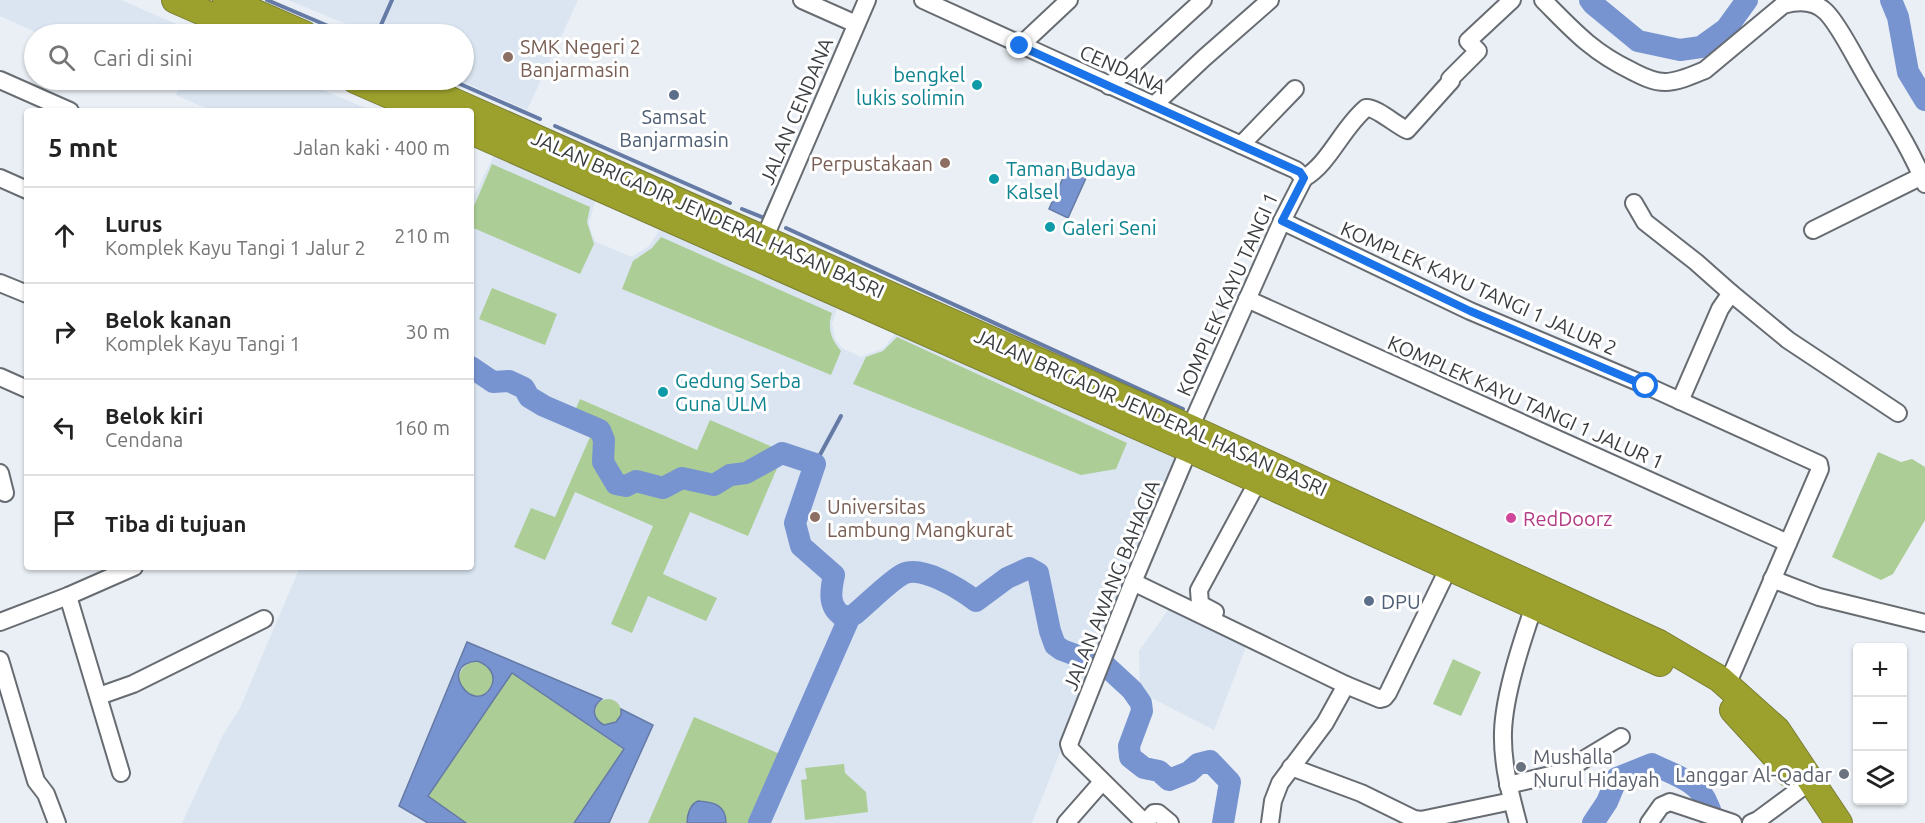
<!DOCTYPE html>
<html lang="id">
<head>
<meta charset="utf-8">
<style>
	:root { --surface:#fff; --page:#f2f2f2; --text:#222; --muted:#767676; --line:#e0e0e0 }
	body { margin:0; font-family:Ubuntu,sans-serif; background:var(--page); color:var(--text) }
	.controls { position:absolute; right:18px; bottom:18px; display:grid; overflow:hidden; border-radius:6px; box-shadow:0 2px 4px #0004 }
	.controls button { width:54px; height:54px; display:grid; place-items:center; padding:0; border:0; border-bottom:2px solid var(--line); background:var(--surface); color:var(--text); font:30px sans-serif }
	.stop { position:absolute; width:18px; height:18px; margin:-14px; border:4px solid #1a73e8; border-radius:50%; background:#fff }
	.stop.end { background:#1a73e8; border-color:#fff; box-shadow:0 2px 6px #0008 }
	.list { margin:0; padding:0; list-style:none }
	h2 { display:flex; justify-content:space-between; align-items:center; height:78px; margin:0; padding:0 24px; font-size:26px }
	h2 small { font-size:20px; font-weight:400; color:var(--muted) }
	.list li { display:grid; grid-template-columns:39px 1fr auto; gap:18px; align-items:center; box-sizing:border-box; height:96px; padding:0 24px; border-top:2px solid var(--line) }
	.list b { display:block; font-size:22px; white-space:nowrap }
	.list p { margin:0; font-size:20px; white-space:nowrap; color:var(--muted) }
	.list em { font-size:20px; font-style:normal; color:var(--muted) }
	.icon { flex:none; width:33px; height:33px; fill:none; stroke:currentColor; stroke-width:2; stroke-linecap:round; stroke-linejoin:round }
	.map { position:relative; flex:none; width:1925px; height:823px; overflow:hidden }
	.search { position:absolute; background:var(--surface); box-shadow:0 2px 4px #0004; left:24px; top:24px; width:450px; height:66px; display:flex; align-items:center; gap:15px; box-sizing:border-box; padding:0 21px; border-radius:33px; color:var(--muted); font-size:22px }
	.panel { position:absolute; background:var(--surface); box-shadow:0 2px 4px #0004; left:24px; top:108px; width:450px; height:462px; border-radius:6px }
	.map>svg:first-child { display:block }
	.built { fill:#dae5f1 }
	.green { fill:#accd96 }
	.water { fill:#7794d1; stroke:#657aa5; stroke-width:1.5; fill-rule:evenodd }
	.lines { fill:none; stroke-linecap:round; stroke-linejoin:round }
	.stream { stroke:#657aa5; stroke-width:4 }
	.river { stroke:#7794d1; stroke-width:22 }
	.minor-casing { stroke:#676c72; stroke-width:20 }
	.highway-casing { stroke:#7a7e33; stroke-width:28 }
	.minor { stroke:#fff; stroke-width:16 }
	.highway { stroke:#9ca12d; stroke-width:26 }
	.route { stroke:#1a73e8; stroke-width:8 }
	.education-dot { fill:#8d6e63; stroke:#fff; stroke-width:2 }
	.culture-dot { fill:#0f9aa8; stroke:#fff; stroke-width:2 }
	.service-dot { fill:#5c6f8a; stroke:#fff; stroke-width:2 }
	.hotel-dot { fill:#d1479c; stroke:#fff; stroke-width:2 }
	.worship-dot { fill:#6b7280; stroke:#fff; stroke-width:2 }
	.labels { text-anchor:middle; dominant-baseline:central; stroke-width:6; stroke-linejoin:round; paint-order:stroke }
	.education-label { font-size:20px; fill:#785e54; stroke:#fff; text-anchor:start }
	.street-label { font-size:20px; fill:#3a3d3f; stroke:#fff }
	.culture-label { font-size:20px; fill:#0d838f; stroke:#fff; text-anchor:start }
	.service-label { font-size:20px; fill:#4e5e75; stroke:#fff }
	.hotel-label { font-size:20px; fill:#b23c85; stroke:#fff; text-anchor:start }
	.worship-label { font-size:20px; fill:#5b616d; stroke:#fff; text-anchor:start }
</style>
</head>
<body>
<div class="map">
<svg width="1925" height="823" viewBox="0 0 1925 823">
	<rect width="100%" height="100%" fill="#e9eff5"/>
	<g class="built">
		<path d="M0,0H121L199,34H40L0,16Z"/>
		<path d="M288,0H391L376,34H370Z"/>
		<path d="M393,0H578L527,110L459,80H464V34H377Z"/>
		<path d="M154,80H300L372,111H212L176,95L178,90Z"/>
		<path d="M494,155L595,201L589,223L592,235L596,242L632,257L649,246L660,229L837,309L832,324L835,339L842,348L861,357L884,348L896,332L1178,456L1032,823H182L222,737L240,708L300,567H471V202Z"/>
		<path d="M1169,609L1247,644L1214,730L1140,692L1139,651Z"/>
	</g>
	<g class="green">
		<path d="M492,164L590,207L587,222L594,244L580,274L471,227V213Z"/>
		<path d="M661,237L832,313C827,328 831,339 841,351L831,375L622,289L633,261L652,248Z"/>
		<path d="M492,288L557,314L545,345L479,319Z"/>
		<path d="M897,337L1127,443L1116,469L1081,475L853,384L866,357L883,351Z"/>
		<path d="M580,399L697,450L710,420L784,452L748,536L690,512L663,574L717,598L706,621L648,596L632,633L611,624L653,526L575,492L545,560L514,547L531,508L555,517L590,437L568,427Z"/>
		<path d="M1878,452L1901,462L1912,459L1925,467V520L1893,574L1881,580L1832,557Z"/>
		<path d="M1453,659L1481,672L1461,716L1433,704Z"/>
		<circle cx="476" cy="679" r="17"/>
		<path d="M512,672L624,750L574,823H466L427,796Z"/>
		<circle cx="608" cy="712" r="13"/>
		<path d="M694,717L780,754L752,823H648Z"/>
		<path d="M844,764L845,773L866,792L868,812L805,820L801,780L807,779L805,768Z"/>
	</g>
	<g class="water">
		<path d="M1067,169L1086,178L1068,218L1049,209Z"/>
		<path d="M467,642L602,699C591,707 592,718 604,725L616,722L621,715V709L653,725L609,823H574L624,749L512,673L428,796L466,823H428L399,806ZM477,661C489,665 497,675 491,687C474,717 436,665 477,661Z"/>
		<path d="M698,801C714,802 726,805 726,823H687C687,815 690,804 698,801Z"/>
	</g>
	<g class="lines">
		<g class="stream">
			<path d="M267,0L347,34"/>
			<path d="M377,34L392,0"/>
			<path d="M451,80L540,119"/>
			<path d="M555,126L730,203"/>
			<path d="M742,209L764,218L773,198"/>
			<path d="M786,228L1183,409"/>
			<path d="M815,464L841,416"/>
		</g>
		<g class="river">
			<path d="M1590,0L1593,4L1638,41L1680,50L1701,47L1726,29L1747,0"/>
			<path d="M1891,0L1898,17L1908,72L1925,100"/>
			<path d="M471,367L493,382L509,381L524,388L529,397L544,406L600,430L604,440L603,462L616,484L626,486L636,481L663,488L682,478L714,485L730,475L746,473L782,453L815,464L795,523L801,546L834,575C830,593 828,609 846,618L855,614C866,605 891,580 903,574C922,565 960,589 976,601L1007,578L1029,568L1038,573L1050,631L1055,645L1062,650L1106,666L1132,690L1141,703L1142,711L1129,746L1130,757L1144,768L1159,771L1169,780L1189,772L1198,764L1210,761L1230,782L1223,823"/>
			<path d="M759,823L850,616"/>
			<path d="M1593,823L1607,802L1617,778L1652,764C1674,775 1699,781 1708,805C1711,812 1713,816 1711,823"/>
		</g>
		<g class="minor-casing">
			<g id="minor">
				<path d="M802,0L856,24"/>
				<path d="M923,0L1296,170L1304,178"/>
				<path d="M1543,0C1573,30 1591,51 1630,70C1640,75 1652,82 1665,82C1678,82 1693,75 1705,70L1783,5C1797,1 1814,0 1826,12C1839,25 1853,54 1863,71C1884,108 1909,145 1925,184"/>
				<path d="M1020,46L1069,0"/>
				<path d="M0,80L70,111"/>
				<path d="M1109,86L1203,0"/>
				<path d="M1154,105L1204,58L1270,0"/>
				<path d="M1241,145L1295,89"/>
				<path d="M0,178L27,190"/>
				<path d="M1304,178C1329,164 1342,128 1366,108C1376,107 1396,125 1407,130L1451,81L1450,79L1478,51L1468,41L1512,0"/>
				<path d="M1634,203L1645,222L1696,262L1731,293"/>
				<path d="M1282,221L1470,311L1645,385L1819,464L1820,469L1727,685"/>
				<path d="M1813,230L1922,176"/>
				<path d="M764,239L867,0"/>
				<path d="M0,283L27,294"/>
				<path d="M1247,299L1788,543"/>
				<path d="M0,377L27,389"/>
				<path d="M1680,401L1720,309L1731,293L1788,340L1898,413"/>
				<path d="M1190,428L1282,221L1304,178"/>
				<path d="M0,473L5,493"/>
				<path d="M1772,579L1819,597L1925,623"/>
				<path d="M1133,582L1346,685L1380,699L1384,698L1388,693L1449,567"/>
				<path d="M68,596L121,773"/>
				<path d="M1215,612L1200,604L1199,590L1258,481"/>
				<path d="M0,622L68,596L134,567"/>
				<path d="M0,660L36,781L46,794L57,823"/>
				<path d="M99,696L133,684L264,619"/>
				<path d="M1291,767L1361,793L1414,819L1421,820L1512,801"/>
				<path d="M1508,785L1563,772L1621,737"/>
				<path d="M1066,823L1102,782"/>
				<path d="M1145,823L1071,750L1069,744L1133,582L1189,449"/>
				<path d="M1145,823L1154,813H1158L1170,823"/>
				<path d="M1270,823L1273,801L1280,783L1325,723L1346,685"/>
				<path d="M1518,823C1510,793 1502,763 1503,732C1504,695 1522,641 1534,606"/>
				<path d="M1649,823L1661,806L1670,802L1733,823"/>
				<path d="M1751,823L1758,820L1800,789"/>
			</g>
		</g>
		<g class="highway-casing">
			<g id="highway">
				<path d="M175,0L253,34"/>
				<path d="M226,0L304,34"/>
				<path d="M355,80L426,111"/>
				<path d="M405,80L1190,428L1659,643L1720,679L1777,730L1839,823"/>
				<path d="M471,131L1189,449L1660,663"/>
				<path d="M1733,710L1774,755L1788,773"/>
			</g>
		</g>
		<use href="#minor" class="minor"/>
		<use href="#highway" class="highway"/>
	</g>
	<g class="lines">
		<path class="route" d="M1020,46L1300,172L1304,178L1282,221L1470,311L1646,386"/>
	</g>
	<g class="education-dot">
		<circle cx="508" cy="57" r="6"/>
		<circle cx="945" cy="163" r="6"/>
		<circle cx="815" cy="517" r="6"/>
	</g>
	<g class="culture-dot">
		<circle cx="977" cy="85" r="6"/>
		<circle cx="994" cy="179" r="6"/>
		<circle cx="1050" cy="227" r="6"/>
		<circle cx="663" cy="392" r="6"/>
	</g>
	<g class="service-dot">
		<circle cx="674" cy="95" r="6"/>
		<circle cx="1369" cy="601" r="6"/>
	</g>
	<circle class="hotel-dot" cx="1511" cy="518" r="6"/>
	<g class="worship-dot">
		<circle cx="1521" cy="767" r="6"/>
		<circle cx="1844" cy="774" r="6"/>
	</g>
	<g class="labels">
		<g class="education-label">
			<text x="520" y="46">SMK Negeri 2<tspan x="520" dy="23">Banjarmasin</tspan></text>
			<text x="933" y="163" text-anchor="end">Perpustakaan</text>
			<text x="827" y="506">Universitas<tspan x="827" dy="23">Lambung Mangkurat</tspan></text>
		</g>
		<g class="street-label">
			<text transform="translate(1123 69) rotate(24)">CENDANA</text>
			<text transform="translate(796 111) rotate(-67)">JALAN CENDANA</text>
			<text transform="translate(708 214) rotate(24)">JALAN BRIGADIR JENDERAL HASAN BASRI</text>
			<text transform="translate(1479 288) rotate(24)">KOMPLEK KAYU TANGI 1 JALUR 2</text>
			<text transform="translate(1227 294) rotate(-66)">KOMPLEK KAYU TANGI 1</text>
			<text transform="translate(1526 402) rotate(24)">KOMPLEK KAYU TANGI 1 JALUR 1</text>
			<text transform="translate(1151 412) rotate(24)">JALAN BRIGADIR JENDERAL HASAN BASRI</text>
			<text transform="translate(1111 585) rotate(-68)">JALAN AWANG BAHAGIA</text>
		</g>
		<g class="culture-label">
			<text x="965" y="74" text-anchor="end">bengkel<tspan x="965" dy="23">lukis solimin</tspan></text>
			<text x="1006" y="168">Taman Budaya<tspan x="1006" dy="23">Kalsel</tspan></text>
			<text x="1062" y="227">Galeri Seni</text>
			<text x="675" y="380">Gedung Serba<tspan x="675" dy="23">Guna ULM</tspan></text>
		</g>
		<g class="service-label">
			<text x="674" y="116">Samsat<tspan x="674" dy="23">Banjarmasin</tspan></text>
			<text x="1381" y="601" text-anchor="start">DPU</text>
		</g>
		<g class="hotel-label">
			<text x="1523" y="518">RedDoorz</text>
		</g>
		<g class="worship-label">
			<text x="1533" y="756">Mushalla<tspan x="1533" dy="23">Nurul Hidayah</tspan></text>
			<text x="1832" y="774" text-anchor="end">Langgar Al-Qadar</text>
		</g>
	</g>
</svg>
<div class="controls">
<button>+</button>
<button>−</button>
<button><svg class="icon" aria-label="layers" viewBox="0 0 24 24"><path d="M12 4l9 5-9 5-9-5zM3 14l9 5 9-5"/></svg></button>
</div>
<div class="stop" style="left:1646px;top:386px"></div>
<div class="stop end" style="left:1020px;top:46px"></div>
<div class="search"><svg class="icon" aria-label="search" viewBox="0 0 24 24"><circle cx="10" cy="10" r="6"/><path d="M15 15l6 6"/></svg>Cari di sini</div>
<section class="panel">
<h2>5 mnt<small>Jalan kaki · 400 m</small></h2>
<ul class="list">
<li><svg class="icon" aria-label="ahead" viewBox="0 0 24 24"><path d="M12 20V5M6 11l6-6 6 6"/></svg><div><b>Lurus</b><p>Komplek Kayu Tangi 1 Jalur 2</p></div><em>210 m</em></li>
<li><svg class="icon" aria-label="right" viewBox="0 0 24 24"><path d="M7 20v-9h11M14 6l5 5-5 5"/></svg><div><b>Belok kanan</b><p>Komplek Kayu Tangi 1</p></div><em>30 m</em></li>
<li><svg class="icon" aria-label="left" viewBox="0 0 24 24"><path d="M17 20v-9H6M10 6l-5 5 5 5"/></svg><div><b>Belok kiri</b><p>Cendana</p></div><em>160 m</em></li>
<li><svg class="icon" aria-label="arrive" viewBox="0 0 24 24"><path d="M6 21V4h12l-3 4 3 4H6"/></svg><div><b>Tiba di tujuan</b></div></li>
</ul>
</section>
</div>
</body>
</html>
